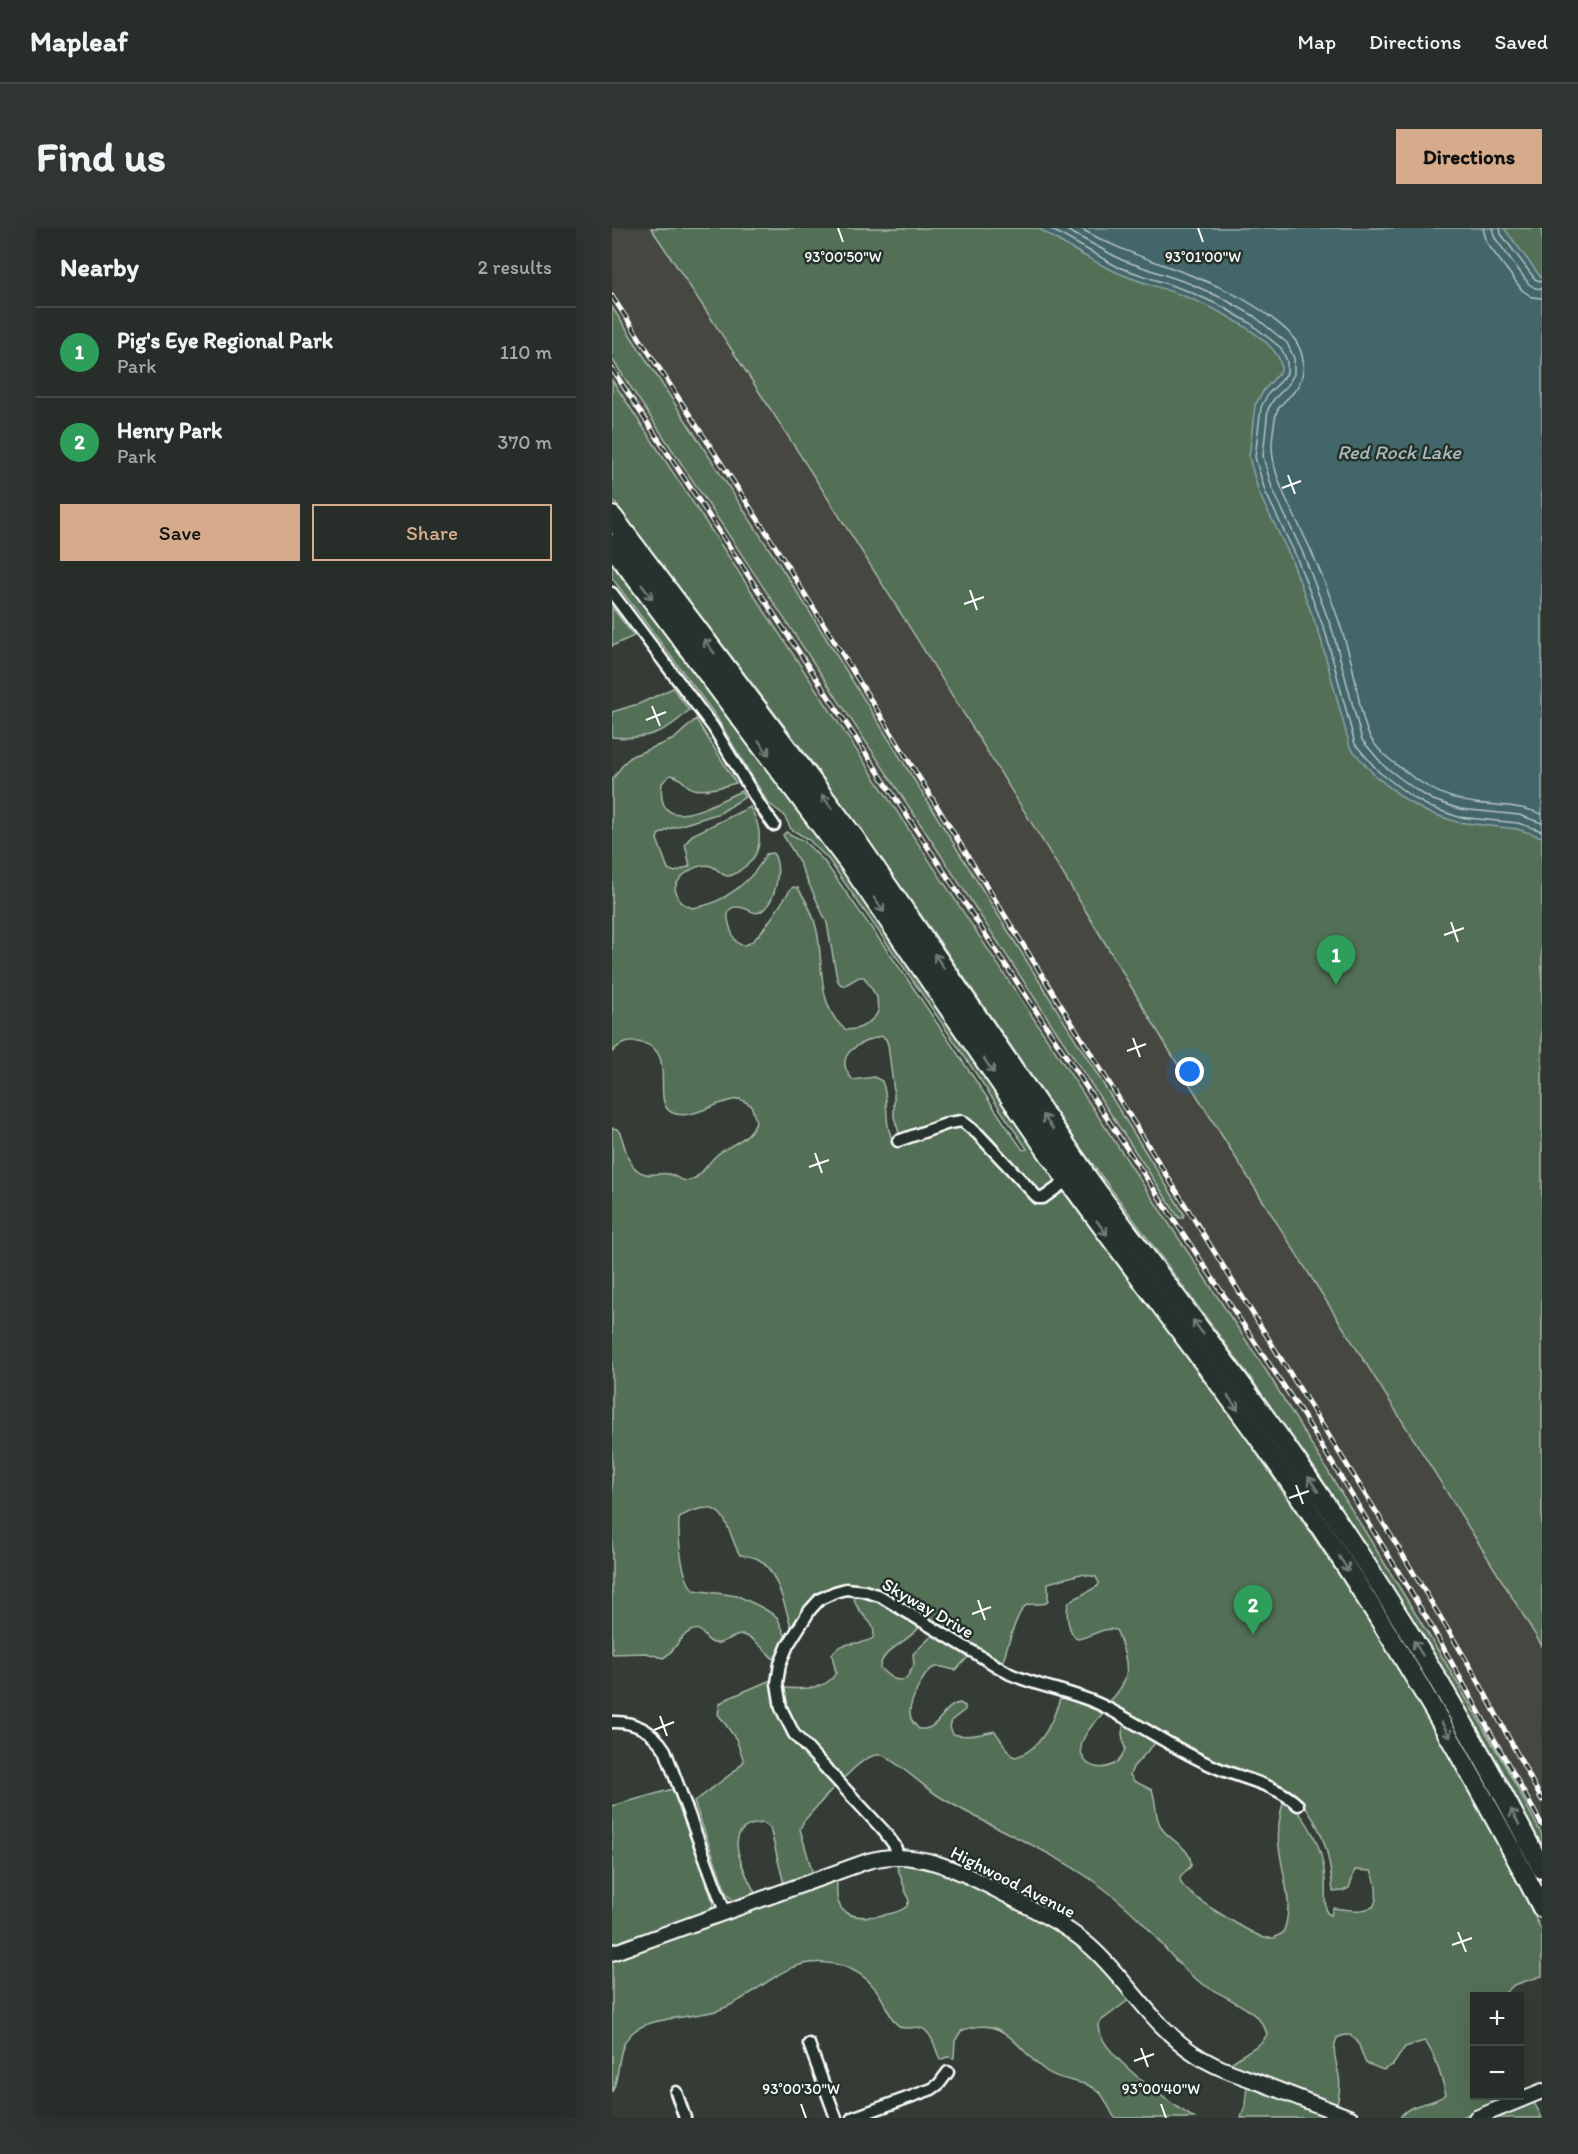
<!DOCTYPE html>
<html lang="en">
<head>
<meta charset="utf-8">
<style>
	:root { --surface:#272d28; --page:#2f3530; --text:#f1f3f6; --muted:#a4a8a8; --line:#434945; --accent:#d6ab8b }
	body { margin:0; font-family:Itim,sans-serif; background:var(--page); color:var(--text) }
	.controls { position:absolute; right:18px; bottom:18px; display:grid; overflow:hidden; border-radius:0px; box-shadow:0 6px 24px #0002 }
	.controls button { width:54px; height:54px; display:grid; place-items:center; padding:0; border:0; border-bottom:2px solid var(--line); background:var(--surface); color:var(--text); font:30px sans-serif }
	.you { position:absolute; left:578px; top:844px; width:21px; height:21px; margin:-15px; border:4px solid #fff; border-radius:50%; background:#1a73e8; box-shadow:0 0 0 9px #1a73e833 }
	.badge { display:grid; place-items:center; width:39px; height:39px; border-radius:50%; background:var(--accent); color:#fff; font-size:20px; font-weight:700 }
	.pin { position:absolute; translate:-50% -50px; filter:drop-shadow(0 2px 3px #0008) }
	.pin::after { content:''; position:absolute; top:32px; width:21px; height:18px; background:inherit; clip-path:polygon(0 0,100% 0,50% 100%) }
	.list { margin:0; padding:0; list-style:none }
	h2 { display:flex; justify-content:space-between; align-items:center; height:78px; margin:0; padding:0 24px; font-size:26px }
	h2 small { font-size:20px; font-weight:400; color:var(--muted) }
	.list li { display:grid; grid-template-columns:39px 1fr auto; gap:18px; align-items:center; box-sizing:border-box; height:90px; padding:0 24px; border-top:2px solid var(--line) }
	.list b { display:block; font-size:22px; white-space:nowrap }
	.list p { margin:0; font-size:20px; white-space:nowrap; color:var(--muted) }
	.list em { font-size:20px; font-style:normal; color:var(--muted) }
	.actions { display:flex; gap:12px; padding:18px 24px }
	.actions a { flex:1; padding:14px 0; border:2px solid var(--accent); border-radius:0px; text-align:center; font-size:21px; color:var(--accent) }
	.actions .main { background:var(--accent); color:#111 }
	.map { position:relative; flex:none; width:930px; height:1890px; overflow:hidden; border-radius:0px }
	header { display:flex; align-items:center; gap:36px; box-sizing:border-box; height:84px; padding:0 30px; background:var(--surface); border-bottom:2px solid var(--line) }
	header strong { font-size:28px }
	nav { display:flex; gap:33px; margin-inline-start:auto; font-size:21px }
	.intro { display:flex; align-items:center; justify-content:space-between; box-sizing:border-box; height:144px; padding:0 36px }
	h1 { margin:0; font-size:42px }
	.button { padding:15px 27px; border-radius:0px; background:var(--accent); color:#111; font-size:21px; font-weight:700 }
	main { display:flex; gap:36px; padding:0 36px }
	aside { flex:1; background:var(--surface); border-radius:0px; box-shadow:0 6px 24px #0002 }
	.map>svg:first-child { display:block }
	.built { fill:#44463f }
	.green { fill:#537057; stroke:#a9b8ab; stroke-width:1.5; fill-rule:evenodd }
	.water { fill:#436669; stroke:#8ea3a5; stroke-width:1.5 }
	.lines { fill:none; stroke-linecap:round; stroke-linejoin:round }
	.shore { stroke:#b4c2c3; stroke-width:1.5 }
	.minor-casing { stroke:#fff; stroke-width:15 }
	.tertiary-casing { stroke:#fff; stroke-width:18 }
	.trunk-casing { stroke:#fff; stroke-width:22 }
	.motorway-casing { stroke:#fff; stroke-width:24 }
	.minor { stroke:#26332d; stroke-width:10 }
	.tertiary { stroke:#26332d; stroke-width:14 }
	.trunk { stroke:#26332d; stroke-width:18 }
	.motorway { stroke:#26332d; stroke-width:20 }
	.rail-casing { stroke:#fff; stroke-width:5 }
	.rail { stroke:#26332d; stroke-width:3; stroke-dasharray:9; stroke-linecap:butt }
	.oneway { stroke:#727a76 }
	.ticks { fill:none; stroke:#fff; stroke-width:2 }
	.labels { text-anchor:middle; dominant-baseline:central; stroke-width:5; stroke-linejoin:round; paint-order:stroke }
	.street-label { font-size:18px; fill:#fff; stroke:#26332d }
	.water-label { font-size:20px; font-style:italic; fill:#aababc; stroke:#26332d }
	.ticks-label { font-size:15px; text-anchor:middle; fill:#fff; stroke:#26332d; stroke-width:5; stroke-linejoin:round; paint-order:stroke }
</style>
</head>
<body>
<header>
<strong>Mapleaf</strong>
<nav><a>Map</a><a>Directions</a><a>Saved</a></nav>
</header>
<div class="intro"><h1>Find us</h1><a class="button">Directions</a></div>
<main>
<aside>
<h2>Nearby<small>2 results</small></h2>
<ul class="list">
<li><span class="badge" style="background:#2e9e5b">1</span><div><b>Pig's Eye Regional Park</b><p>Park</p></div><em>110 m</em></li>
<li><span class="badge" style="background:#2e9e5b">2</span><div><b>Henry Park</b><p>Park</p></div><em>370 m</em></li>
</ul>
<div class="actions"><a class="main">Save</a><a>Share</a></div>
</aside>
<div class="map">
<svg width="930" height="1890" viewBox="0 0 930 1890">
	<rect width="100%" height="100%" fill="#343c35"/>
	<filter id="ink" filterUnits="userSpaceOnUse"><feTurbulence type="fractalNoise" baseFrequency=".0167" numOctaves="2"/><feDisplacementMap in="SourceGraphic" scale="12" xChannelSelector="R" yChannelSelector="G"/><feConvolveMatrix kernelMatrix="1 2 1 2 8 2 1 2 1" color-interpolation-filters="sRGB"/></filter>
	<g filter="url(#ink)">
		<path class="built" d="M0,0H39L94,81L269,354L465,668L631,942L773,1164L930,1418V1617L884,1531L815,1414L799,1381L682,1186L0,152Z"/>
		<g class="green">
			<path d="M39,0H928L930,3V1418C815,1229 694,1043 577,855C539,793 502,729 464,667C326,443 186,219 39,0Z"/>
			<path d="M0,79L189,370L572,986L571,990H567L315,606L0,131Z"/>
			<path d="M0,152L655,1144L832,1432L893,1537L930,1607V1617L884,1531L815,1414L704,1242L635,1145L471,923L319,701L199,533L0,271Z"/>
			<path d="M0,336L225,634L442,951L630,1204L723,1341L776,1423L830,1515L889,1623L930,1703V1748L902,1757L890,1768H862C862,1781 859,1794 862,1805V1868H889L891,1872L848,1890H788C796,1874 821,1878 834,1866C830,1852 822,1821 812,1813L793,1819L781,1837L771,1842L754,1835C747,1824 748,1798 725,1810C719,1823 725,1835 727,1848C729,1858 727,1868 725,1877L617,1836L643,1819L651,1813L655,1806C648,1779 605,1768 585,1752C563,1736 548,1712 529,1693C514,1678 497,1664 480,1652C431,1618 374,1598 325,1567C314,1560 277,1528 270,1527C255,1525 239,1543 229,1553L184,1503L175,1485L170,1460C187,1461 214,1463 224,1445L220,1427C227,1411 249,1419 261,1410C265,1395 253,1392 246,1380C243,1376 242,1370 241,1366L264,1371L309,1397C299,1413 269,1421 268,1440C275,1447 283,1455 294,1451L302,1437L301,1426L323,1405L358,1427L344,1442C336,1442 329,1436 321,1440C312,1444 297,1475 298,1485C298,1492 302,1496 307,1501C328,1503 330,1477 348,1475L353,1478V1482L340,1492L338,1499L341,1506C355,1510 370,1506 383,1503L399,1527L403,1529C430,1522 442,1491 449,1467L493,1483C485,1492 474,1502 470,1514C462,1542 503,1551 513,1521L510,1506L512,1493L545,1513L521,1539L518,1547L522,1553L540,1562C545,1575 542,1590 551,1602C560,1614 580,1620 579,1638C576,1642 568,1646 568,1652C570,1666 638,1704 652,1710H662L671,1705C683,1675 670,1648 667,1618C665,1601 668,1587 672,1571C698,1590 711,1621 713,1652C714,1663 712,1675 715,1685L719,1687L721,1680C736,1681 746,1685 761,1679C767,1670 764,1652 759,1643L743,1642L737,1660L731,1663L721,1664C718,1629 712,1600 688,1573L559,1512L495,1476C521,1451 517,1438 506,1406L504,1402C490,1398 479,1410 465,1411C456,1404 453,1384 457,1374L486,1358L487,1355L484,1349L469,1346L436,1355V1372L434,1375C428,1377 421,1375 415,1377C405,1381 393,1426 390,1438L299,1381L228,1358L180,1402C174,1382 165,1341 146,1331C140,1328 134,1328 128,1327C117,1311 116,1274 88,1281C80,1283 72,1285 67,1291C66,1308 69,1351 82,1362L126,1368L151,1380L165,1389L175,1411L164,1433C154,1425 144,1410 131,1407C120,1406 110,1419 99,1414C90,1409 90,1396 77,1404C66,1410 63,1424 51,1430L34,1425L0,1426V900L5,901L8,905C14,919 15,942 34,946C41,948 49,944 57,946C67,949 72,957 83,950C92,944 97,933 106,926C120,915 138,912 144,893L139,877L128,871C108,871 79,893 61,885C36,875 70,819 25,814C15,813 6,817 0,824V552L12,535L20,528L62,511L84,491L124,555C115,558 88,565 79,560C71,556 69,548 58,547L50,555C43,612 102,575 129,563L133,569L108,585L57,601L46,607L45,611L56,641L63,644L78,638L73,616L80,607L138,579C150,599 153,625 131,640C127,643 121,649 115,648C109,647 105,640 99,638C86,634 65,648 63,661L68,674L80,680C110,677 142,652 154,626L161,625C171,639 164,675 148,684C141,687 137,681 131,680C108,674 117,698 121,708C136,743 172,665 181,659L186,660C194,672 202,688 205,703C212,733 204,779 233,801C246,804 260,794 266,784L265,769L252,749H247L232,758L228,756L225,751L215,695L185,630L171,607L174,604L192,613L212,633L294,749L399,905L411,922L415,921L297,747L216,631L197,612L179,601L172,587L156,575L103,487L0,350ZM269,808L274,811L276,817L282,864V889L287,905H290C349,884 352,876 395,928L383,932L354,903L346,899L289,918H284C269,895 279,875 270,853L262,849L241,852C218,826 249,814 269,808Z"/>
			<path d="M0,379L22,408L0,418Z"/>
			<path d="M61,460L77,482C55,505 32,512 0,509V484L29,475Z"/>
			<path d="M161,1451C160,1497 196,1526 223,1558L192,1593L188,1601L201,1646L172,1656L158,1600L151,1595C105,1597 132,1642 144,1667C132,1671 121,1678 114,1664L82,1574L124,1542L132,1533L124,1511L106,1486L108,1475L117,1470Z"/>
			<path d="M61,1561L100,1671L101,1678L91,1686L0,1719V1578Z"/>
			<path d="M284,1635L304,1637L341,1648L431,1693L454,1708L478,1727L518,1771L489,1793L486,1797C487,1826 558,1875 582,1890H503C497,1882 495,1873 489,1866C476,1851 450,1855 434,1843C404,1822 394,1785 349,1803L343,1813L342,1830L335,1829L328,1832C324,1823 322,1810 314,1803C304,1793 293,1808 282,1793C274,1782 271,1768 261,1758C251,1746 238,1739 222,1736C171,1726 150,1767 107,1782C83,1790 38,1788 20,1805C3,1821 10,1844 0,1864V1732L225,1650C225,1661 223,1674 231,1682C240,1694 283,1688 294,1679L297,1673Z"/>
			<path d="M635,1857L721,1890H629L633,1878Z"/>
			<path d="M922,1874L930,1890H880Z"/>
		</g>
		<path class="water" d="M426,0H892L930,51V609L905,601L845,594L815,584L797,574L763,548L738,519L708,408L679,330L647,265L637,229L643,177L652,162L669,143C674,113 596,77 572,68C549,59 525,54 502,43C476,31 451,16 426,0Z"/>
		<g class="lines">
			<g class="shore">
				<path d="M437,0L506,39L576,63L609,78L638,95L669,120L675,133V145L669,153L656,166L649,179L643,229L653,263L684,328L714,406L743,516L767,544L800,569L818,579L846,589L906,595L930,603"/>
				<path d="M451,0L510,32L579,56L612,71L642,88L675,115L682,130V146L676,157L662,171L656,181L651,228L660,260L691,325L721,404L750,512L772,538L804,562L821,572L848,581L907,587L930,595"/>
				<path d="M468,0C528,36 600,45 657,88C666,95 677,102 683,112C695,130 694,151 680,166C675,171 668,176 665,183C662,192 661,205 660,214C659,237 668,259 678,279C702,326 723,375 737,426C745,451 746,481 756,505C763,521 780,534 794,544C814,560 837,571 863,575C887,578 908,577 930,586"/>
				<path d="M871,0L875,15L910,62L920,69L930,70"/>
				<path d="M880,0L883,10L917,56L923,60L930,61"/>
				<path d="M888,0L889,6L923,51L930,54"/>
			</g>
			<g class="minor-casing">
				<g id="minor">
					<path d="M0,365L101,499L149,579L162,597"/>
					<path d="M286,913L337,895L350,893L366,906L426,970H431L456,952"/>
					<path d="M0,1494C22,1493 41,1503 53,1522L113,1684"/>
					<path d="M286,1628L283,1618L272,1603L182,1506L169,1480L165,1455L168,1436L176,1417L198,1382L208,1371L223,1364L234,1361L252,1363L268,1368L398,1446C427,1459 460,1463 489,1477C528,1496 563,1522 603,1539C630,1551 664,1556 686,1577"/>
					<path d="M197,1816L224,1890"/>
					<path d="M64,1864L73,1890"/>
					<path d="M240,1890L320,1861L327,1856L336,1844"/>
				</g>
			</g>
			<g class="tertiary-casing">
				<g id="tertiary">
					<path d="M0,1725L256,1633C307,1618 355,1647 398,1669C427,1685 458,1699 482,1722C517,1755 543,1800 583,1826C602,1839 624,1846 646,1854C677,1866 708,1878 739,1890"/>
					<path d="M864,1890L930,1863"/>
				</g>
			</g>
			<g class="trunk-casing">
				<g id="trunk">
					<path d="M470,942C543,1043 620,1139 690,1241C779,1369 860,1503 930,1641"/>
					<path d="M456,952C526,1049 600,1143 668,1240C766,1381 852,1528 930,1680"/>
				</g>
			</g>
			<g class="motorway-casing">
				<g id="motorway">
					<path d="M0,289L241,609L470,942"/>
					<path d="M0,317L240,638L456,952"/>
				</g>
			</g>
			<use href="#minor" class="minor"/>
			<use href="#tertiary" class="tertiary"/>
			<use href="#trunk" class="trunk"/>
			<use href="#motorway" class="motorway"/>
			<g class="rail-casing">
				<g id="rail">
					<path d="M0,68L153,302L783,1314L862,1445L930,1572"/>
					<path d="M0,141L689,1184L817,1394L930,1597"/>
				</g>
			</g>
			<use href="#rail" class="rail"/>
		</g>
		<defs><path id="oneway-shaft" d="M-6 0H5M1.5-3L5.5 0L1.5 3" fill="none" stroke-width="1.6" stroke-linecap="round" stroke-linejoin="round" transform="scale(1.5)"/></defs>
		<g class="oneway">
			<use href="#oneway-shaft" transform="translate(35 364) rotate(53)"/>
			<use href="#oneway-shaft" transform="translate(97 418) rotate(-127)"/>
			<use href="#oneway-shaft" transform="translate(152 520) rotate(53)"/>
			<use href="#oneway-shaft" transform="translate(215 574) rotate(-126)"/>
			<use href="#oneway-shaft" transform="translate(267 677) rotate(55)"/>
			<use href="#oneway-shaft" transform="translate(327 733) rotate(-124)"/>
			<use href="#oneway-shaft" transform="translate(377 838) rotate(56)"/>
			<use href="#oneway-shaft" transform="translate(436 894) rotate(-125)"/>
			<use href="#oneway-shaft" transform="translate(490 1000) rotate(54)"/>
			<use href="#oneway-shaft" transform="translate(586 1099) rotate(-127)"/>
			<use href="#oneway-shaft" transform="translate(621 1175) rotate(54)"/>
			<use href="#oneway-shaft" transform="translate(701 1256) rotate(-124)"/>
			<use href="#oneway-shaft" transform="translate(732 1336) rotate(57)"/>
			<use href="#oneway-shaft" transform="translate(806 1420) rotate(-121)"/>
			<use href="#oneway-shaft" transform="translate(834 1502) rotate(60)"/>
			<use href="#oneway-shaft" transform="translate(903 1589) rotate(-118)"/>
		</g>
	</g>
	<path class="ticks" d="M226,0L231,14M586,0L591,14M676,247L683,266M670,260L689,253M358,362L365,382M352,376L372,369M40,478L48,498M34,492L54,484M839,694L846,714M832,707L852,700M521,810L528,829M515,823L534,816M203,925L210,945M197,939L217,932M684,1257L691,1276M677,1270L697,1263M366,1372L373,1392M360,1386L379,1379M48,1488L55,1508M42,1502L62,1494M846,1704L854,1724M840,1717L860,1710M529,1820L536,1839M522,1833L542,1826M189,1876L194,1890M549,1876L554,1890"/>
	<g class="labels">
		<g class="street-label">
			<text transform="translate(316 1380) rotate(30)">Skyway Drive</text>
			<text transform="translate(401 1654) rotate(27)">Highwood Avenue</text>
		</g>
		<g class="water-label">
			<text x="787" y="224">Red Rock Lake</text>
		</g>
	</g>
	<g class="ticks-label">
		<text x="231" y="34">93°00'50"W</text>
		<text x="591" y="34">93°01'00"W</text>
		<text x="189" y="1866">93°00'30"W</text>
		<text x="549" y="1866">93°00'40"W</text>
	</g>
</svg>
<div class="controls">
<button>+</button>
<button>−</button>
</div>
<div class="you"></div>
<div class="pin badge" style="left:724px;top:757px;background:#2e9e5b">1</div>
<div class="pin badge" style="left:641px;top:1407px;background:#2e9e5b">2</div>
</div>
</main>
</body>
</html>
